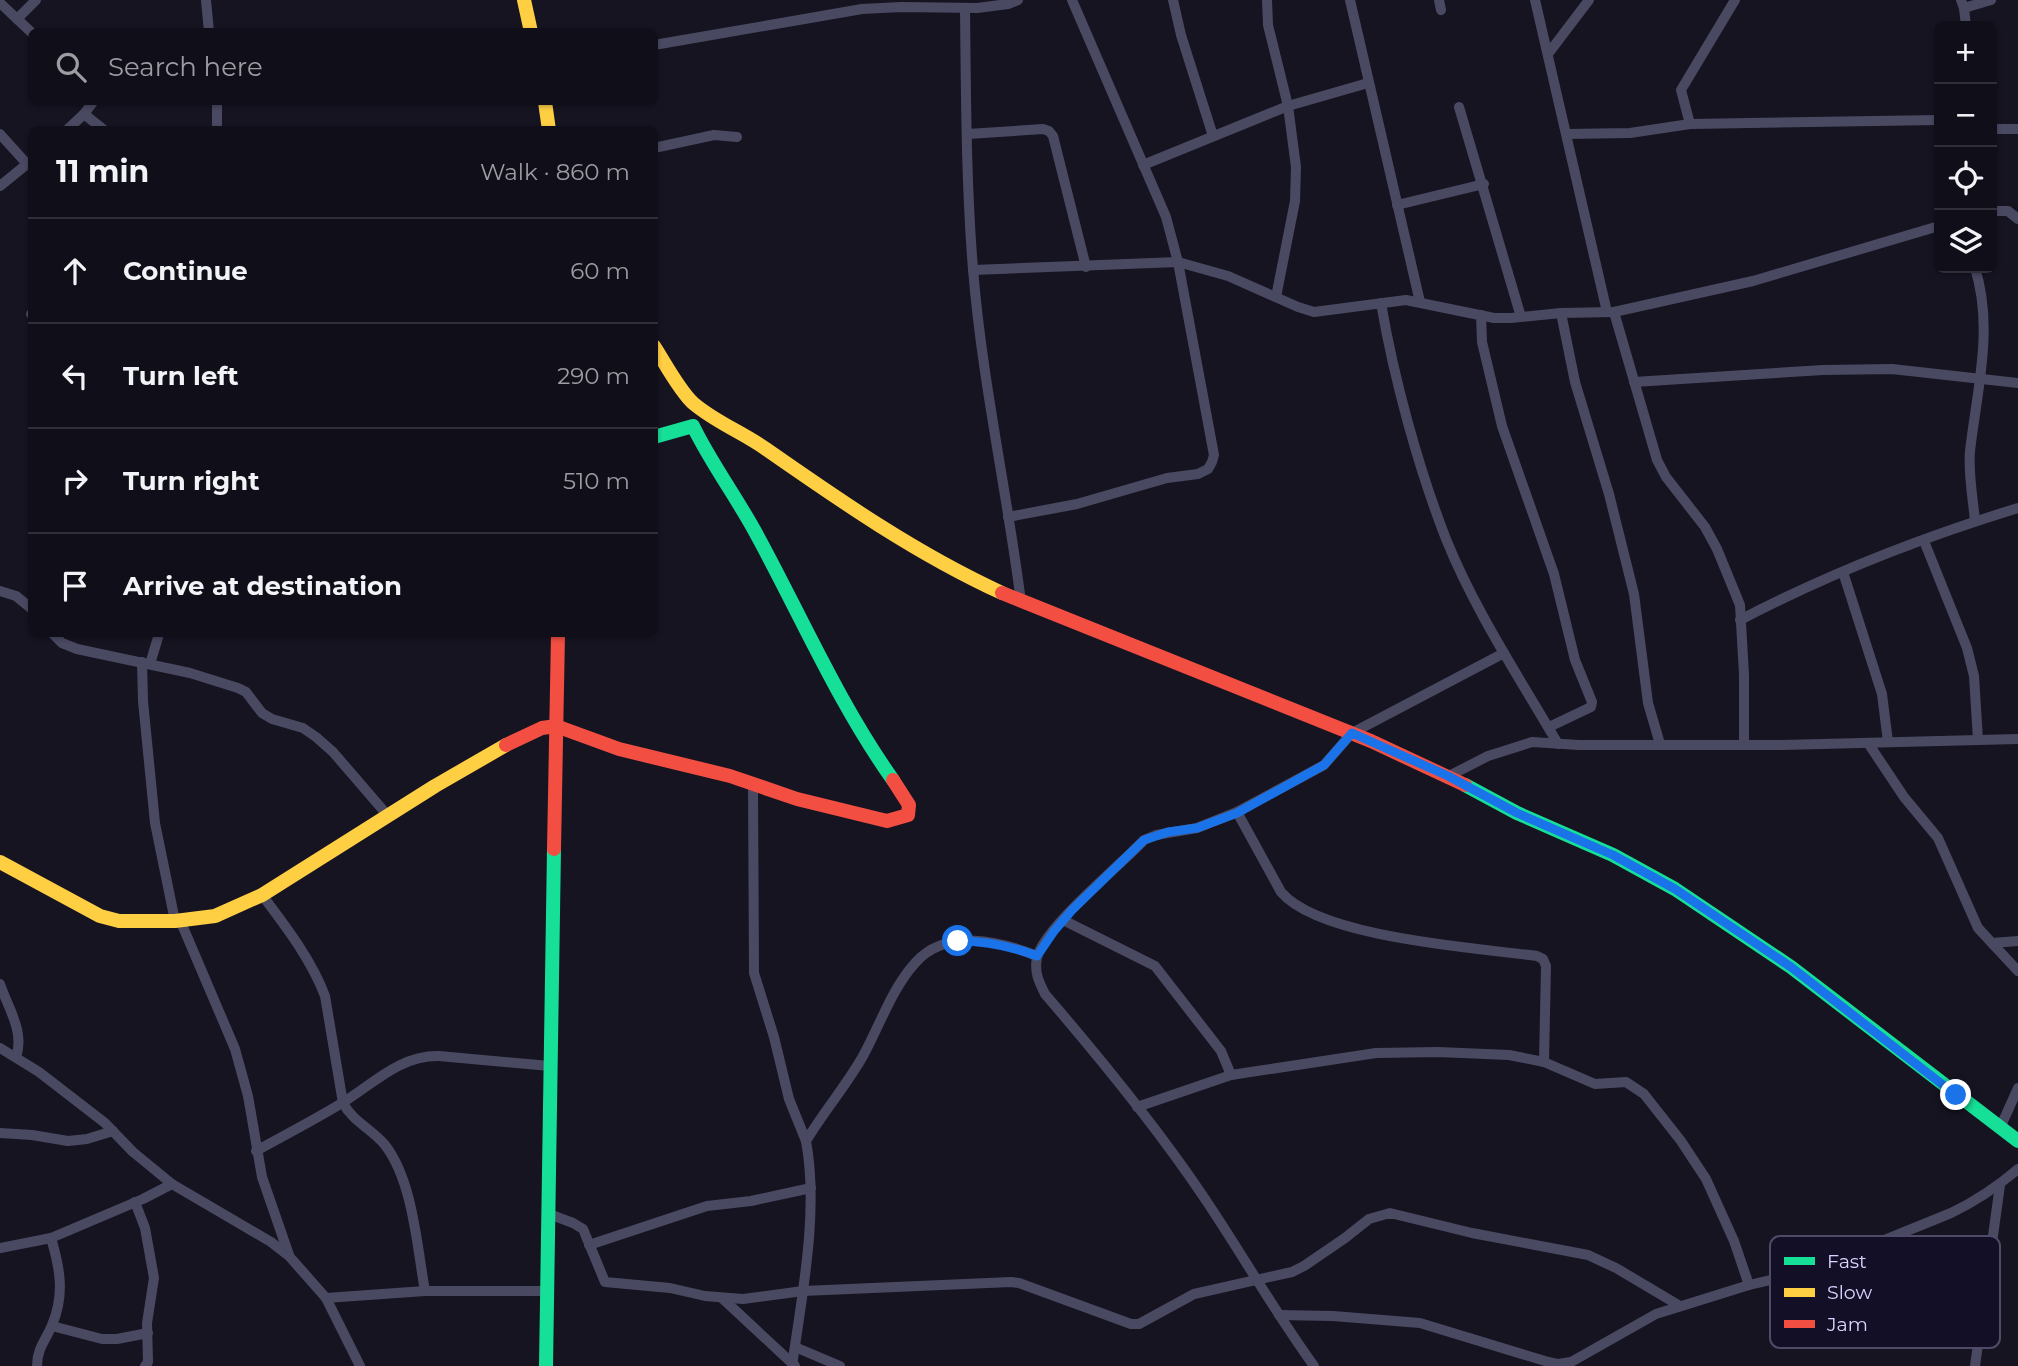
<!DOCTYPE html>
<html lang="en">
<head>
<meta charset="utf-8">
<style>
	:root { --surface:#100f19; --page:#1e1d26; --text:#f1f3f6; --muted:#9c9ca2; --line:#302f38 }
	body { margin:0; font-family:Montserrat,sans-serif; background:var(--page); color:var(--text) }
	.controls { position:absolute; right:21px; top:21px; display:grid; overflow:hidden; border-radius:10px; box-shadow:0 2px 5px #0004 }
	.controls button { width:63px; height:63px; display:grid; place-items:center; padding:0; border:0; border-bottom:2px solid var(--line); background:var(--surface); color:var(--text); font:35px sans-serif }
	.stop { position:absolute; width:21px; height:21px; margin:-16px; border:5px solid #1a73e8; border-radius:50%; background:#fff }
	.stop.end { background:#1a73e8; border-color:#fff; box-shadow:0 2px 7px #0008 }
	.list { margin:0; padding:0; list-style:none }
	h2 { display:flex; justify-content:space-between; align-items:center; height:91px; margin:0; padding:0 28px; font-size:30px }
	h2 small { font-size:23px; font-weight:400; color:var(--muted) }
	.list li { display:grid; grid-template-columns:46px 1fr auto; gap:21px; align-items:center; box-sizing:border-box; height:105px; padding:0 28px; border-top:2px solid var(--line) }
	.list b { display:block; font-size:26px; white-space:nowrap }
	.list em { font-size:23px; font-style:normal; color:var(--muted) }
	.icon { flex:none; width:38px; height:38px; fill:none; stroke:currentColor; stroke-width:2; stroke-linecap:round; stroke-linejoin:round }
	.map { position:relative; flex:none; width:2018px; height:1366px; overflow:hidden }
	.search { position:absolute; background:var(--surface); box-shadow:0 2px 5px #0004; left:28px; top:28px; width:630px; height:77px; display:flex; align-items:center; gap:18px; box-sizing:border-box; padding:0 24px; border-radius:10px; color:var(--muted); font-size:26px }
	.panel { position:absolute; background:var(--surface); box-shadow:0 2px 5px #0004; left:28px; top:126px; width:630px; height:511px; border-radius:10px }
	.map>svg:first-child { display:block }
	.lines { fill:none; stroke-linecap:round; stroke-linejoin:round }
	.street { stroke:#4a4962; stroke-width:10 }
	.fast { stroke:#16e098; stroke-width:14 }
	.slow { stroke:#ffcf43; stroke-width:14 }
	.jam { stroke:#f24e42; stroke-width:14 }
	.route { stroke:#1a73e8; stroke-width:9 }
	.key { fill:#130f26; stroke:#4e4a67; stroke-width:2 }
	.key-label { font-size:19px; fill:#d9d4ff }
</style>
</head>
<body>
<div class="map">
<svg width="2018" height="1366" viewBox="0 0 2018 1366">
	<rect width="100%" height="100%" fill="#161421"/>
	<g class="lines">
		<g class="street">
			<path d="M206,0L209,32"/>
			<path d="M1173,0L1181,35L1213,136"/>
			<path d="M1267,0L1268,25L1288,106L1296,167L1295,201L1276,297"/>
			<path d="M1350,0L1420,302"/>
			<path d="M1439,0L1441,10"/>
			<path d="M1535,0L1607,312"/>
			<path d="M1961,0L1964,8L1966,26"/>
			<path d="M0,3L32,33"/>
			<path d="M965,8C966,95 966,183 973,269C982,381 1007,491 1021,602"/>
			<path d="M1964,8L1991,0"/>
			<path d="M17,19L36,0"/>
			<path d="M654,45L862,9L901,7L977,8L1008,4L1018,0"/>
			<path d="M1548,54L1589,0"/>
			<path d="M1459,107L1521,317"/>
			<path d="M84,114L104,130"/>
			<path d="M1690,124L1681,90L1735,0"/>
			<path d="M1992,129H2018"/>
			<path d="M67,130L84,114L93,102"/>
			<path d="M217,130V102"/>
			<path d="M0,134L27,164"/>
			<path d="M968,134L1043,129L1049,131L1053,136L1086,267"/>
			<path d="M1567,134L1630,133L1690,124L1939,120"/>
			<path d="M654,148L714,135L737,137"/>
			<path d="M1143,165L1288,106L1368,83"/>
			<path d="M0,186L32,160"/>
			<path d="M1397,205L1484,184"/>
			<path d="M1992,211H2008L2018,219"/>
			<path d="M973,270L1178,262L1228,276L1298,307L1314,312L1406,300L1494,318H1511L1561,313L1614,312L1753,281L1939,226"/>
			<path d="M1381,303C1394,379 1418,467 1446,539C1475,611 1519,677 1558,744"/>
			<path d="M1614,312L1657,460L1666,477L1705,527L1717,549L1740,605L1744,675V744"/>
			<path d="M1561,313L1575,382L1609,494L1634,594L1648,703L1660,744"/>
			<path d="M31,314H32"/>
			<path d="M1481,315L1482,342L1502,426L1554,574L1575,660L1592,702L1591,707L1549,727"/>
			<path d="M1634,382L1823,370L1892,369L2018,383"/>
			<path d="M1008,517L1077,504L1167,478L1198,474L1208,469L1212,462L1214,455L1178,262L1166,217L1072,0"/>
			<path d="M1975,521C1973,499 1968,473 1970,451C1977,390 1994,328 1975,268"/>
			<path d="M1924,541L1967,648L1974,676L1978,740"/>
			<path d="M1843,572L1882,694L1888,742"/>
			<path d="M0,591L16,596L32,609"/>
			<path d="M1740,620C1828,574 1923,537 2018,508"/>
			<path d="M53,634L62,643L77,649L190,673L238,688L246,692L262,713L272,719L303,728L316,737L333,752L389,817"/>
			<path d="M142,662L143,701L155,823L175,921"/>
			<path d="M150,664L159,634"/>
			<path d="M1868,743L1904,797L1938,838L1978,928L2018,971"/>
			<path d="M1449,776L1488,756L1532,742L1579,745H1782L2018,739"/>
			<path d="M753,784L754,973L774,1037L789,1099L806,1141"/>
			<path d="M1237,812L1281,892C1320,938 1477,948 1537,956L1543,959L1546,966L1544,1062"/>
			<path d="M262,895C286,927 311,959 325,996L343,1103C353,1122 372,1129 385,1145C413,1181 417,1247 425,1291"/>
			<path d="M180,920L235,1049L248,1096L262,1177L289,1255"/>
			<path d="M1063,920L1155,966L1221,1051L1231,1075"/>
			<path d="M1992,943L2018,941"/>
			<path d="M0,984C8,1008 25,1032 16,1057"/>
			<path d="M0,1048L39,1072L105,1123L133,1152L172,1184L271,1242L289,1256L326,1298L425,1291H548"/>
			<path d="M1137,1107L1231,1075L1376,1053L1438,1052L1509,1055L1544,1062L1595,1084L1626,1082L1644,1094L1681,1141L1706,1179L1734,1241L1749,1285"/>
			<path d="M2000,1128L2018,1088"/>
			<path d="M0,1133L32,1135L68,1141L87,1139L113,1131"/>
			<path d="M256,1151C285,1135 314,1120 342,1103C373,1084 400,1055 439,1056L550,1066"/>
			<path d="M135,1202L145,1228L154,1278L147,1323L148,1362L145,1366"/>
			<path d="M549,1214L573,1223L583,1229L605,1282L670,1288L705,1296L743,1299L803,1291L1011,1282L1019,1283L1131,1324H1139L1194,1294L1292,1272L1304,1266L1345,1238L1369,1219L1390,1213L1472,1233L1588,1255L1616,1268L1680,1306"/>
			<path d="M589,1245L707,1206L751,1201L811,1188"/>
			<path d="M0,1248L51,1238L143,1199L172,1184"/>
			<path d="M326,1298L360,1366"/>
			<path d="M722,1298L795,1366"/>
			<path d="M1279,1315L1333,1316L1420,1323L1545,1361L1558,1364L1571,1362L1656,1314L1749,1285L1806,1272L1951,1213C1976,1201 1997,1187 2018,1169"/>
			<path d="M52,1326L102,1339H117L148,1333"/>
			<path d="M795,1347L840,1366"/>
			<path d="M37,1366C37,1348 46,1340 52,1325C65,1295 60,1268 51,1238"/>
			<path d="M792,1366C802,1295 819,1211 806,1141C824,1111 846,1086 863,1056C880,1025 892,988 916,962C947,928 1000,941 1037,956"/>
			<path d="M1314,1366C1274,1311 1241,1252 1203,1196C1156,1126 1100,1058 1045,994C1039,982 1034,972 1037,958C1043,928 1121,865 1144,840L1156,835L1197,828L1237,812L1324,765L1352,733L1504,653"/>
			<path d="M1975,1366L2000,1185"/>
		</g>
		<g class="fast">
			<path d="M654,437L693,426C712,465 738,499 758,537C802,618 839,704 893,780"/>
			<path d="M1465,785L1517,813L1613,855L1675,889L1791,967L2018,1141"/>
			<path d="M546,1366L554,849"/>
		</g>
		<g class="slow">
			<path d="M524,0L531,32"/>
			<path d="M545,102L549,130"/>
			<path d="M654,346C665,363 679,390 693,403C715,422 742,432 766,449C842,502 917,554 1002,593"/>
			<path d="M0,862L100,916L119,921H175L215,916L262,895L435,786L506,745"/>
		</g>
		<g class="jam">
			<path d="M1002,593L1371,741L1465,785"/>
			<path d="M506,745L542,728L556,726L619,749L730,776L797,799L887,821L908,815L909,805L893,780"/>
			<path d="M554,849L558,634"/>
		</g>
	</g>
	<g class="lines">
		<path class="route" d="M958,941C987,941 1011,946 1037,956L1054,931L1072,910L1144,840L1168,832L1197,828L1237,813L1324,765L1352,733L1448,776L1517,813L1613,855L1675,889L1791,967L1956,1095"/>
	</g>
	<rect x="1770" y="1236" width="230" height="112" rx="10" class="key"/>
	<rect x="1784" y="1257" width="31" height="8" fill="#16e098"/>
	<rect x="1784" y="1288" width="31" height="9" fill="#ffcf43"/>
	<rect x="1784" y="1320" width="31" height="8" fill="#f24e42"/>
	<g class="key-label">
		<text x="1827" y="1268">Fast</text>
		<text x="1827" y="1299">Slow</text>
		<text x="1827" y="1331">Jam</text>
	</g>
</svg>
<div class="controls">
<button>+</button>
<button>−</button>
<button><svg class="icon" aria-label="locate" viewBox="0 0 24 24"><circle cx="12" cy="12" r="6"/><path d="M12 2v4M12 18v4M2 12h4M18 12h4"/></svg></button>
<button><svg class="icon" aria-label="layers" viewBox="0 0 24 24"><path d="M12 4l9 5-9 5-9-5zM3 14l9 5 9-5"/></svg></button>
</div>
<div class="stop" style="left:958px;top:941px"></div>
<div class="stop end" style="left:1956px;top:1095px"></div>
<div class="search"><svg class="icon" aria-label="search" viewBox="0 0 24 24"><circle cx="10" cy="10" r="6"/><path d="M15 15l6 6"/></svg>Search here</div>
<section class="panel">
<h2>11 min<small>Walk · 860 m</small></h2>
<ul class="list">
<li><svg class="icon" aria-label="ahead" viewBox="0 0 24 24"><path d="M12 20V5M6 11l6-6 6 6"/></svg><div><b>Continue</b></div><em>60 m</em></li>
<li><svg class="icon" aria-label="left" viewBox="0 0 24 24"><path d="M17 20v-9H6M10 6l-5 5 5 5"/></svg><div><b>Turn left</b></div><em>290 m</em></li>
<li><svg class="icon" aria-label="right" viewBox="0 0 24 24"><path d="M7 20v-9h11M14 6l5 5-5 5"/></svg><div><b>Turn right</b></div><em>510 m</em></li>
<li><svg class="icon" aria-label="arrive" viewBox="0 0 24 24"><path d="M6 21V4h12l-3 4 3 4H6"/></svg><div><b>Arrive at destination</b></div></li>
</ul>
</section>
</div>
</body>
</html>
